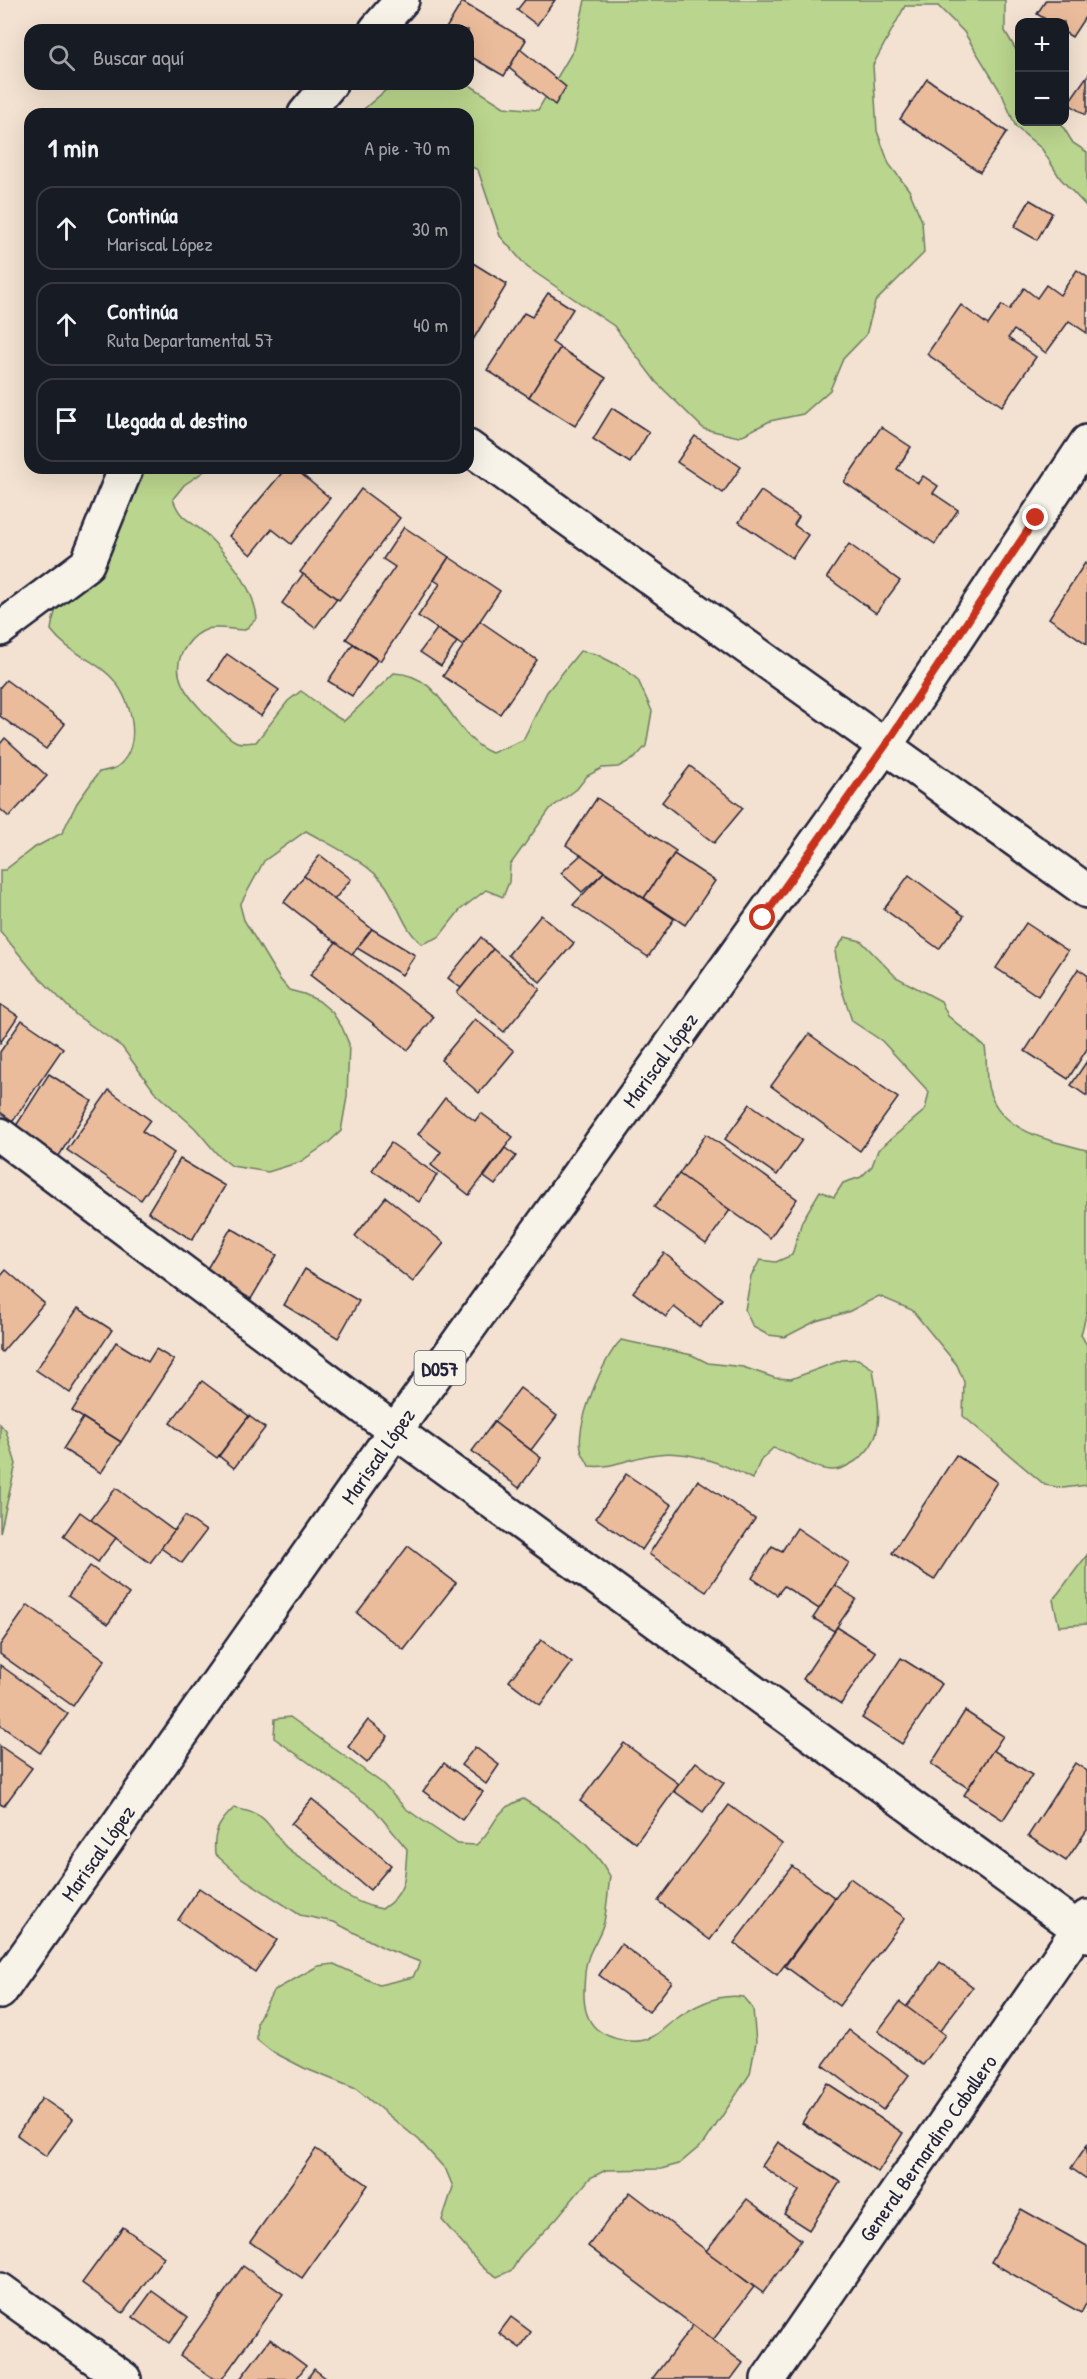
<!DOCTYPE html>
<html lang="es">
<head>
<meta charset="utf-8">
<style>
	:root { --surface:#171b24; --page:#242831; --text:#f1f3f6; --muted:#9ea1a6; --line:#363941 }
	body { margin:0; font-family:"Patrick Hand",sans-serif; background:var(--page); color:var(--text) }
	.controls { position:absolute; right:18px; top:18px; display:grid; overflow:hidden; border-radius:12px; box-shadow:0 6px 24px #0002 }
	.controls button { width:54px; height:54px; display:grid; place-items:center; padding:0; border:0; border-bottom:2px solid var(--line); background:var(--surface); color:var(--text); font:30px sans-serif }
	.stop { position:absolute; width:18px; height:18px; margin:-14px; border:4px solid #c8321e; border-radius:50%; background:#fff }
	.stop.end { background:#c8321e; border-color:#fff; box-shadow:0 2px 6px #0008 }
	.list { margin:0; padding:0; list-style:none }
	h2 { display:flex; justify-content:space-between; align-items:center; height:78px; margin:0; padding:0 24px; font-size:26px }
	h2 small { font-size:20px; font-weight:400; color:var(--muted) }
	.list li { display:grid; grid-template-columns:39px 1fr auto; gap:18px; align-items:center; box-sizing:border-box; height:84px; margin:0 12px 12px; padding:0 12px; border:2px solid var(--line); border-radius:18px }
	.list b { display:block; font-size:22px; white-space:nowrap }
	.list p { margin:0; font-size:20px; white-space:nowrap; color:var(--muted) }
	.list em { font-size:20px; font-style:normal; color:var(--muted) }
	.icon { flex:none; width:33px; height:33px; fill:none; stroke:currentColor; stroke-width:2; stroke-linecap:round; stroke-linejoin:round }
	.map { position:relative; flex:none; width:1087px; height:2379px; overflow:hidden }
	.search { position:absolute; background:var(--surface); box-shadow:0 6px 24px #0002; left:24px; top:24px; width:450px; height:66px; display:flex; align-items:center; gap:15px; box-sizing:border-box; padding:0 21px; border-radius:18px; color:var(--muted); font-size:22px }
	.panel { position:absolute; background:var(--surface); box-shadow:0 6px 24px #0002; left:24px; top:108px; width:450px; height:366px; border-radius:18px }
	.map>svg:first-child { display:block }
	.green { fill:#bad58d; stroke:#6e7c64; stroke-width:1.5 }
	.building { fill:#ebbc9b; stroke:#22223b; stroke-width:1.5 }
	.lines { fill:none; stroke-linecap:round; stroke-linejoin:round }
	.street-casing { stroke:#22223b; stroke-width:38 }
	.primary-casing { stroke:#22223b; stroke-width:38 }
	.street { stroke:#f7f3e8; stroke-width:33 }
	.primary { stroke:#f7f3e8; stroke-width:33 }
	.route { stroke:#c8321e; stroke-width:8 }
	.labels { text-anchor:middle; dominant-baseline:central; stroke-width:6; stroke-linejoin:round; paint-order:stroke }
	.shield { fill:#f7f3e8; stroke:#62616f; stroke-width:1.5 }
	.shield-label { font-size:20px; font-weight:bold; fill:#22223b }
	.street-label { font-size:21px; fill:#22223b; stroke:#f7f3e8 }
</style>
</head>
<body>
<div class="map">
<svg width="1087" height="2379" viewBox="0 0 1087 2379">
	<rect width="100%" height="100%" fill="#f3e2d1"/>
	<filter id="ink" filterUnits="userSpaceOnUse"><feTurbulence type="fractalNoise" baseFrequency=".0167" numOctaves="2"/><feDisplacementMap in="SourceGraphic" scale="12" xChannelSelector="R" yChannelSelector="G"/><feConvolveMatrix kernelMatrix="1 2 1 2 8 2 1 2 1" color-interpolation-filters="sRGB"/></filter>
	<g filter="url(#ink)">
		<g class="green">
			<path d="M585,0H1005V31L1019,55L1020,122H1060L1073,143L1087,152V207L1060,178L1042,149L1016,127L1002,94L964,32L938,6H905L873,65L877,131L889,164L909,190L922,221L924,253L875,302L866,335L843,359L830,390L803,414L770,421L739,437L704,429L656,382L614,326L527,267L500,236L478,170L468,165V114H358L393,84H468L504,107L538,110L574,49Z"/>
			<path d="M138,468H209L184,485L173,499C181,522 192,520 207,535C229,557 254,587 257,618L245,630C235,630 215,626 208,629C199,632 192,638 187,645C164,675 192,700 212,721C220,728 227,738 237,742C242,744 250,742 256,742L288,701L301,691C316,701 327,713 344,721L394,673C447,675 449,736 492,753L523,740L547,692L580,651L596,654L625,669L638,680L652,711L646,746L635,758L618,767L602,768L587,776L577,789L550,809L510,865L509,882L503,897L486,890L460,910L439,937L422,944C404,930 399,906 386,886C370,863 330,845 306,831L264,861L240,905L244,920L279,978L289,990L304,994L319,1001L332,1012L342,1027L349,1044L347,1097L341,1131L328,1143L300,1162L268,1172L232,1166L218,1155L195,1128L154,1091L122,1047L76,1015L33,971L0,931V870H5L32,849L62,833L77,803L99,772C104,771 112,770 117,767C145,745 131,696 109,675C89,656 69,654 51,630C56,586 113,508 138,468Z"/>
			<path d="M845,937L861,941L896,977L941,1001L948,1016L985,1047C987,1058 986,1069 987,1080C993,1130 1046,1140 1087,1150V1311L1081,1335L1087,1345V1485L1063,1488L1045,1485L963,1416L964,1382L957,1365L912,1310L879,1296L848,1312L816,1321L785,1337L768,1335L753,1327L745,1310L751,1276L760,1260L776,1262L792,1255L802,1221L820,1191L834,1197L843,1183L861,1177L872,1166L878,1150L925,1110L929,1092L882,1041L852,1021L841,987L835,951Z"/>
			<path d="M621,1340L692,1355L708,1363L743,1367L775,1378L791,1379L842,1360L858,1359L873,1369C878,1403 889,1440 854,1462C843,1468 838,1472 824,1469C806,1465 791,1452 773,1448L761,1460L752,1479C724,1464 690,1450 658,1454C633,1456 614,1469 589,1466C587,1461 582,1455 581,1449C576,1422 603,1359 621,1340Z"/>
			<path d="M0,1424L6,1431L16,1464L0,1533Z"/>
			<path d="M1087,1555V1624L1059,1626L1053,1600Z"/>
			<path d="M290,1717L382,1783L405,1808L419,1818L458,1844L476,1845C498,1826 491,1811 523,1799C556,1819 591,1841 610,1876C608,1891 607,1907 604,1922C599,1940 586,1953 585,1973C584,1988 582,2005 589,2019C598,2038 632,2046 650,2038C658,2035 665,2027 672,2022C693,2006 717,1993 743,1997L753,2009L756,2042L750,2074L705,2142L679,2164L661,2169L606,2170L590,2178L556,2219L521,2255L512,2270L497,2277L483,2268L442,2220L453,2187L446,2170L419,2140L356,2089L304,2068L271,2051L257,2040V2022L273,1991L318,1966L334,1964L379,1985L413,1977L420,1962L384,1948L334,1922L300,1915L241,1877L215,1854C213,1833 218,1823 234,1808C266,1814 265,1820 283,1844C292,1855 310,1862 321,1871C327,1876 330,1883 336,1888C350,1899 365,1906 382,1909C407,1893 405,1877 407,1849L374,1809L274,1738L275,1719Z"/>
		</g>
		<g class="building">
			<path d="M525,0H555L537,25L517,10Z"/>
			<path d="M1046,0H1087V14L1072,37L1064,32V22H1050L1037,14Z"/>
			<path d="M462,2L526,40L504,76L468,55V30H445Z"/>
			<path d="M520,49L566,87L555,105L509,68Z"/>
			<path d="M1087,76V111L1085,115L1068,103Z"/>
			<path d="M927,79L1007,132L980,172L900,119Z"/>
			<path d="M1030,200L1052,213L1037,240L1014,227Z"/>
			<path d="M468,260L507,284L468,348Z"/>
			<path d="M1077,270L1087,277V333L1069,321L1046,353L1014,330L1008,338L1036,357L1002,406L927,354L961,305L988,325L1002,305L1009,310L1024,288L1037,298L1046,285L1060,295Z"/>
			<path d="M548,293L573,309L552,342L560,348L529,397L487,370L524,313L532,317Z"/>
			<path d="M560,348L606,378L575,426L529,397Z"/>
			<path d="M612,408L649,432L630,463L593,439Z"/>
			<path d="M881,427L911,447L897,469L918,483L923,476L938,486L933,493L958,510L935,544L844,482Z"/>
			<path d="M695,436L741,467L723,493L677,462Z"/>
			<path d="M286,468H294L330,498L291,544L272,529L251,555L229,536Z"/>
			<path d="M361,489L400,518L339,600L300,572Z"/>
			<path d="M761,491L799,517L794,525L808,535L792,558L739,522Z"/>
			<path d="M404,527L449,557L380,661L346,639L395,567L383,559Z"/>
			<path d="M849,544L900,581L876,613L827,577Z"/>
			<path d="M449,557L500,591L463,646L418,616L440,584L434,580Z"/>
			<path d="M1085,563L1087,564V644L1049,618Z"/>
			<path d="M303,574L337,599L315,628L282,603Z"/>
			<path d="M480,621L537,660L500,714L443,676Z"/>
			<path d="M437,629L457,642L441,666L420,652Z"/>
			<path d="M353,644L377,660L352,696L328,681Z"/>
			<path d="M227,654L279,690L261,716L209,680Z"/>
			<path d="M6,680L65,724L46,749L0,716V687Z"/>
			<path d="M5,738L47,776L9,817L0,809V744Z"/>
			<path d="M690,766L743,808L714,843L662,802Z"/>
			<path d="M597,798L676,851L644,898L566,845Z"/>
			<path d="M674,854L715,881L685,925L644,898Z"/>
			<path d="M320,855L351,879L334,900L304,876Z"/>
			<path d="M581,855L604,872L582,892L561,873Z"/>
			<path d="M604,872L674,919L648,957L573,905Z"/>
			<path d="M909,875L964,916L939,949L884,909Z"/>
			<path d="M304,876L372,929L352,955L284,902Z"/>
			<path d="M541,915L574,943L540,982L508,955Z"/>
			<path d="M1026,923L1068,951L1038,996L996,968Z"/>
			<path d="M372,929L415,955L402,975L357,948Z"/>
			<path d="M481,937L493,949L461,988L448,978Z"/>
			<path d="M336,942L434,1017L408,1050L310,975Z"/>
			<path d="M493,949L540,989L504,1032L457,993Z"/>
			<path d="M1078,969L1087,975V1049L1068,1079L1025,1051Z"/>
			<path d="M0,1004L18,1016L0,1043Z"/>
			<path d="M475,1019L514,1051L479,1093L441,1060Z"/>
			<path d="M22,1020L63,1048L13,1121L0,1112V1052Z"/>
			<path d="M809,1034L898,1098L860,1151L771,1086Z"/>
			<path d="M1087,1061V1096L1071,1085Z"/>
			<path d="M49,1074L92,1101L59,1156L14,1129Z"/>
			<path d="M109,1090L150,1120L142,1131L174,1153L141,1200L67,1150Z"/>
			<path d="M445,1098L475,1121L481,1113L513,1137L469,1195L431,1165L441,1152L418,1134Z"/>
			<path d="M750,1104L802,1140L777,1175L725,1139Z"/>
			<path d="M706,1134L797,1199L770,1238L679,1174Z"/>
			<path d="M391,1143L437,1175L419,1202L372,1170Z"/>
			<path d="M505,1148L516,1156L495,1185L484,1177Z"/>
			<path d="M180,1159L225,1186L192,1240L148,1212Z"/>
			<path d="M679,1174L730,1210L706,1244L654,1207Z"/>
			<path d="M386,1197L444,1243L413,1282L355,1236Z"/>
			<path d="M231,1228L277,1255L251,1299L205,1272Z"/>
			<path d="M664,1253L722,1299L700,1327L674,1307L666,1317L633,1292Z"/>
			<path d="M305,1269L359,1301L338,1338L284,1305Z"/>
			<path d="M6,1270L44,1303L2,1352L0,1350V1277Z"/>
			<path d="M78,1308L112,1330L70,1393L36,1370Z"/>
			<path d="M116,1342L148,1362L156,1349L174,1360L121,1442L72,1411Z"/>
			<path d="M202,1381L249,1416L217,1458L170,1423Z"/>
			<path d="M520,1388L557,1416L531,1450L494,1422Z"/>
			<path d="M249,1416L265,1428L234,1468L219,1456Z"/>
			<path d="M83,1418L121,1442L101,1473L63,1449Z"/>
			<path d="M494,1422L541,1458L519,1488L472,1451Z"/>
			<path d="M956,1455L997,1482L934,1580L892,1553Z"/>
			<path d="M626,1474L672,1505L642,1550L596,1518Z"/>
			<path d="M698,1480L755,1519L706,1592L649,1554Z"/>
			<path d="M116,1488L174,1531L150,1563L91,1520Z"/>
			<path d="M80,1512L116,1538L98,1562L63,1536Z"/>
			<path d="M185,1516L206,1531L182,1563L161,1548Z"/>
			<path d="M797,1528L849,1563L819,1609L784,1586L777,1595L752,1578L772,1546L782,1551Z"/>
			<path d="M408,1546L456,1583L404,1650L357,1613Z"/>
			<path d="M90,1566L129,1594L108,1624L68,1596Z"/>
			<path d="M835,1585L856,1599L834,1631L813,1618Z"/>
			<path d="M28,1605L105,1660L73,1706L0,1654V1645Z"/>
			<path d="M837,1627L876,1652L841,1704L803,1679Z"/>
			<path d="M541,1640L572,1663L540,1705L509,1681Z"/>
			<path d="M901,1658L942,1684L902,1744L862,1718Z"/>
			<path d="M0,1665L68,1714L40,1753L0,1725Z"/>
			<path d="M965,1711L1003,1736L968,1788L931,1764Z"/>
			<path d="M368,1720L388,1736L367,1763L348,1747Z"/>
			<path d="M624,1743L679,1784L636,1843L580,1801Z"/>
			<path d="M0,1746L32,1768L4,1806L0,1804Z"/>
			<path d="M475,1747L499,1765L486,1784L461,1765Z"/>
			<path d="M993,1750L1032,1775L1003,1820L964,1795Z"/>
			<path d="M696,1762L724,1783L703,1812L674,1791Z"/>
			<path d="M444,1763L483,1792L462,1820L423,1791Z"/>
			<path d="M1075,1763L1087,1771V1830L1066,1861L1028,1836Z"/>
			<path d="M312,1799L391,1865L370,1890L291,1824Z"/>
			<path d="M729,1805L782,1844L710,1940L658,1901Z"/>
			<path d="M792,1866L835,1898L777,1975L734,1943Z"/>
			<path d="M850,1878L905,1918L839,2006L785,1966Z"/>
			<path d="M199,1888L277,1940L255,1972L178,1920Z"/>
			<path d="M621,1944L672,1982L649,2012L599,1975Z"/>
			<path d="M940,1962L973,1987L939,2032L906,2007Z"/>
			<path d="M900,2002L945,2035L923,2065L878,2031Z"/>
			<path d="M849,2030L909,2075L883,2110L823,2065Z"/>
			<path d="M827,2083L903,2133L878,2172L802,2123Z"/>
			<path d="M42,2098L73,2119L46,2156L17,2135Z"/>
			<path d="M778,2142L840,2182L809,2230L784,2214L799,2191L762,2166Z"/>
			<path d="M1087,2145V2179L1071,2168Z"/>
			<path d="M316,2149L368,2185L302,2278L250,2242Z"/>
			<path d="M630,2192L754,2287L713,2340L588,2246Z"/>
			<path d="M747,2199L801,2240L763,2293L706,2251Z"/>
			<path d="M1021,2209L1087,2246V2302L1081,2313L991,2262Z"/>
			<path d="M123,2227L164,2257L123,2313L82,2283Z"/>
			<path d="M243,2266L283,2294L222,2379H214L180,2355Z"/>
			<path d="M152,2291L188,2317L169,2343L133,2317Z"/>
			<path d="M511,2317L531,2332L520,2348L499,2333Z"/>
			<path d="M693,2325L743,2363L731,2379H652Z"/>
			<path d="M270,2339L306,2366L296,2379H240Z"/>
			<path d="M314,2369L327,2379H307Z"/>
		</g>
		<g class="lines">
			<g class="street-casing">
				<g id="street">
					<path d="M376,30L402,0"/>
					<path d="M305,114L330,84"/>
					<path d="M468,447L1087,891"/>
					<path d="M0,629L87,564L126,468"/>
					<path d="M0,1135L395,1431L1087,1935"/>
					<path d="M0,2290L124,2379"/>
					<path d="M768,2379L1087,1917"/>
				</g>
			</g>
			<g class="primary-casing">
				<path id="primary" d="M0,1992L395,1431L885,746L1087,442"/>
			</g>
			<use href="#street" class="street"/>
			<use href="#primary" class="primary"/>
		</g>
	</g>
	<g class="lines" filter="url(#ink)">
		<path class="route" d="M763,918L885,746L1036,518"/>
	</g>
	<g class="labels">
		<rect class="shield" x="414.5" y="1351" width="51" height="34" rx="4.5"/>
		<g class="shield-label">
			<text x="440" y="1368">D057</text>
		</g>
		<g class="street-label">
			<text transform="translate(660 1060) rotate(-54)">Mariscal López</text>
			<text transform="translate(378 1456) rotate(-55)">Mariscal López</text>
			<text transform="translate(98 1853) rotate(-55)">Mariscal López</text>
			<text transform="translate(928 2148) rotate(-55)">General Bernardino Caballero</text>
		</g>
	</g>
</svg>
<div class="controls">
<button>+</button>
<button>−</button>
</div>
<div class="stop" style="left:763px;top:918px"></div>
<div class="stop end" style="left:1036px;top:518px"></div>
<div class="search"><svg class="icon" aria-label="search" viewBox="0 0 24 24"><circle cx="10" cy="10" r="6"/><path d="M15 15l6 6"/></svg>Buscar aquí</div>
<section class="panel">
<h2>1 min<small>A pie · 70 m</small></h2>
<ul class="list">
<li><svg class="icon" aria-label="ahead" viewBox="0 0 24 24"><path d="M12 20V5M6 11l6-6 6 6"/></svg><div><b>Continúa</b><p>Mariscal López</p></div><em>30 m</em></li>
<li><svg class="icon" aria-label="ahead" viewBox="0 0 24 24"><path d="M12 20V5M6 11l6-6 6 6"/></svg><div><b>Continúa</b><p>Ruta Departamental 57</p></div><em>40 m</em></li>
<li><svg class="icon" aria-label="arrive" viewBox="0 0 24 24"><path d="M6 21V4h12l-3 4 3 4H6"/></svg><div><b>Llegada al destino</b></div></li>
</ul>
</section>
</div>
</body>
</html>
